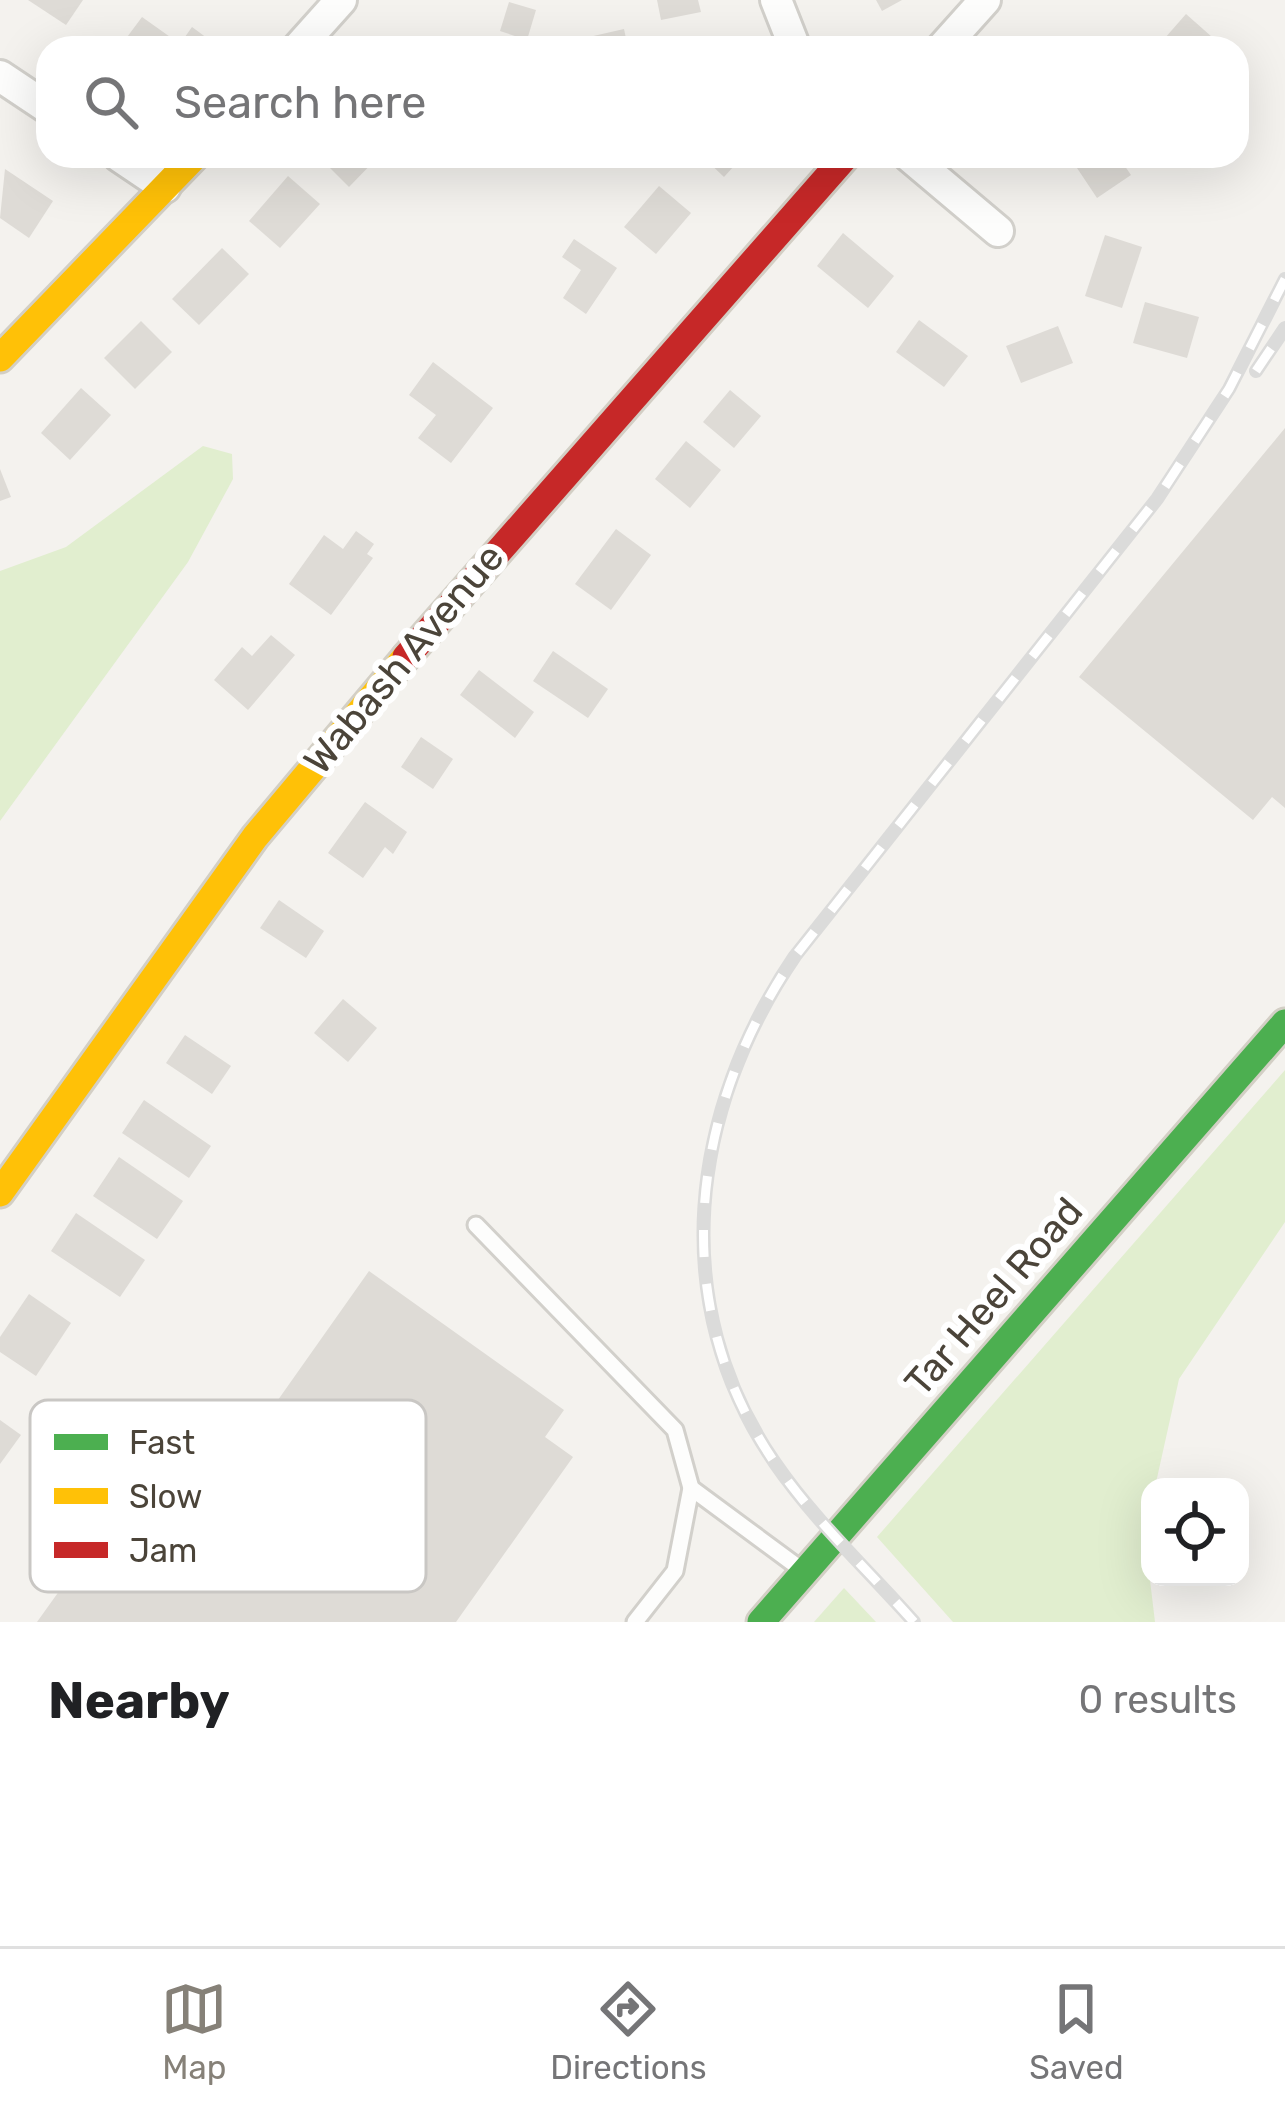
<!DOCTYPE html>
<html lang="en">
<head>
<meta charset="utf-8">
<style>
	:root { --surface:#fff; --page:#f2f2f2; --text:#202124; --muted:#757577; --line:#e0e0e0; --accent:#868178 }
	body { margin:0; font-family:Rubik,sans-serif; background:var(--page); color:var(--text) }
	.controls { position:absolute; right:36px; bottom:36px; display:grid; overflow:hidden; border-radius:24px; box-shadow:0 12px 48px #0002 }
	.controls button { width:108px; height:108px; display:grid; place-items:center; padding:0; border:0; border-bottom:3px solid var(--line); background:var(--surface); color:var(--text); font:60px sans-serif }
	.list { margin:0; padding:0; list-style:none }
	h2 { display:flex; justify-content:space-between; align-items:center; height:156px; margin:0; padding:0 48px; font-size:51px }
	h2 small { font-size:39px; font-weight:400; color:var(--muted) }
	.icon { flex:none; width:66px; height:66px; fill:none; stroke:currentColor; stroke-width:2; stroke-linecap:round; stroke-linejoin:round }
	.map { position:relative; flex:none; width:1285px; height:1622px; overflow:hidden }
	.search { position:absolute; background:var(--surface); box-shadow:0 12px 48px #0002; left:36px; right:36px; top:36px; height:132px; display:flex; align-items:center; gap:30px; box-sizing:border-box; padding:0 42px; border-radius:36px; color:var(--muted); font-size:45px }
	.sheet { height:324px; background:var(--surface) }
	nav { display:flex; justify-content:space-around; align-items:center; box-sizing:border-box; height:168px; border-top:3px solid var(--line); background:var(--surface); font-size:33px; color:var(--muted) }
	nav a { display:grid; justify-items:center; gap:6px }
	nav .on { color:var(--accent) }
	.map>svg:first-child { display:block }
	.green { fill:#e1eecf }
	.building { fill:#dedbd6 }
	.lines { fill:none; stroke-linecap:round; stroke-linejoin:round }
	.lane-casing { stroke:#d2d0cb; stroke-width:21 }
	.street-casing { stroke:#d2d0cb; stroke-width:36 }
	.fast-casing { stroke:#d3cfc5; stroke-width:33 }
	.slow-casing { stroke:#d3cfc5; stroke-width:33 }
	.jam-casing { stroke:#d3cfc5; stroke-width:33 }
	.lane { stroke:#fdfdfc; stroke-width:15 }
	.street { stroke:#fdfdfc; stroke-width:30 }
	.fast { stroke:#4caf50; stroke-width:27 }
	.slow { stroke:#ffc107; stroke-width:27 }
	.jam { stroke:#c62828; stroke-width:27 }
	.rail-casing { stroke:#dbdbda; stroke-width:14 }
	.rail { stroke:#fff; stroke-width:9; stroke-dasharray:27; stroke-linecap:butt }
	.labels { text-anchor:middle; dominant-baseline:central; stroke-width:12; stroke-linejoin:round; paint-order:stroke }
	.street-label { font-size:39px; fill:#4b4439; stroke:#fff }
	.key { fill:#fff; stroke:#c9c7c4; stroke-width:3 }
	.key-label { font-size:33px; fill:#4b4439 }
</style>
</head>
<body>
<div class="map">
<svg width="1285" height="1622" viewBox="0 0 1285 1622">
	<rect width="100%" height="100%" fill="#f4f2ee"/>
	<g class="green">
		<path d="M203,446L232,454L233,479L188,562L0,821V571L66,547Z"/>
		<path d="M1285,1070V1222L1179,1379L1155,1487H1150L1147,1555L1155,1622H953L877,1537Z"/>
		<path d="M844,1588L876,1622H814Z"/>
	</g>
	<g class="building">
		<path d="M28,0H83L66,25Z"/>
		<path d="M657,0H698L701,12L661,20Z"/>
		<path d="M876,0H902L882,11Z"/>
		<path d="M509,2L536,10L527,40L500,31Z"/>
		<path d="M1186,14L1221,45L1219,48H1177L1165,38Z"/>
		<path d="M142,17L180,44L192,27L211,41L206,48H119Z"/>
		<path d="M624,29L628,48H592L589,37Z"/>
		<path d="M318,156H379L349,187Z"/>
		<path d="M702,156H743L724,177Z"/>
		<path d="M1069,156H1118L1131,175L1097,198Z"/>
		<path d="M5,169L53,201L29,238L0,218Z"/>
		<path d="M288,176L320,204L280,248L249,221Z"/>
		<path d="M659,186L691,213L656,254L624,227Z"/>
		<path d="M843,233L894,276L868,308L817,266Z"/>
		<path d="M1105,235L1142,247L1122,308L1085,296Z"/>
		<path d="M574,239L617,268L586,314L563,298L581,270L562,257Z"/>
		<path d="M222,248L249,274L199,325L172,299Z"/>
		<path d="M1145,302L1199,317L1187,358L1133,343Z"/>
		<path d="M919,320L968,356L944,387L896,352Z"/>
		<path d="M141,321L172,352L135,389L104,358Z"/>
		<path d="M1058,326L1073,363L1021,383L1006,346Z"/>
		<path d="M433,362L493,408L451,463L418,438L436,415L409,395Z"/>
		<path d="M81,388L111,415L70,460L41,433Z"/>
		<path d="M730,390L761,416L734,448L703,422Z"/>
		<path d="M1285,428V808L1272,797L1253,820L1079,677Z"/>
		<path d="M686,441L721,470L690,508L655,479Z"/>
		<path d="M0,469L11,497L0,501Z"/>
		<path d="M616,529L651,555L611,610L575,584Z"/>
		<path d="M356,531L374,544L367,554L373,558L331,615L289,584L324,535L343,549Z"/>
		<path d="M271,635L295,655L248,710L214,680L242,647L252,656Z"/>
		<path d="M553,651L608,689L588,718L533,681Z"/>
		<path d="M479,670L534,712L515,738L460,695Z"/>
		<path d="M421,737L453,759L433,789L401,767Z"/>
		<path d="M365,802L407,832L393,854L385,847L363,878L328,853Z"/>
		<path d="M279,900L324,931L306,958L260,928Z"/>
		<path d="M343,999L377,1028L348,1062L314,1033Z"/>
		<path d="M185,1035L231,1066L212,1094L166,1063Z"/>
		<path d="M144,1100L211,1146L189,1178L122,1133Z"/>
		<path d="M119,1157L183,1201L157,1239L93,1196Z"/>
		<path d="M76,1213L145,1260L120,1297L51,1251Z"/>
		<path d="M369,1271L564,1410L545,1437L573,1457L456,1622H37L183,1418L209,1437L232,1404L261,1424Z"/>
		<path d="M29,1294L71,1323L36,1376L0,1352V1337Z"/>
		<path d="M0,1420L21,1435L0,1464Z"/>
	</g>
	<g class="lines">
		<g class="lane-casing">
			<g id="lane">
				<path d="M476,1225L675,1430L691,1488"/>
				<path d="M635,1622L675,1571L691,1488L802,1570"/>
			</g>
		</g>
		<g class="street-casing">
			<g id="street">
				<path d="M776,0L795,48"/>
				<path d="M298,48L341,0"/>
				<path d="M942,48L985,0"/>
				<path d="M0,76L48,108"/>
				<path d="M119,156L165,187"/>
				<path d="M909,156L998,231"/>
			</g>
		</g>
		<g class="fast-casing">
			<path id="fast" d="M761,1622L1285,1023"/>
		</g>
		<g class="slow-casing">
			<g id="slow">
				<path d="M0,358L195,156"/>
				<path d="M0,1193L255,837L406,657"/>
			</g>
		</g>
		<g class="jam-casing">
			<path id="jam" d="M406,657L846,156"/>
		</g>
		<use href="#lane" class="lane"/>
		<use href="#street" class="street"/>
		<use href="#fast" class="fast"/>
		<use href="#slow" class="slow"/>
		<use href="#jam" class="jam"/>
		<g class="rail-casing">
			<g id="rail">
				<path d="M1256,371L1285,328"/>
				<path d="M914,1622C868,1570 814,1520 775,1463C665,1303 690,1110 795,956L1157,499L1229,389L1285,279"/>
			</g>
		</g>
		<use href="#rail" class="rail"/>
	</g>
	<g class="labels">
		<g class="street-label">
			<text transform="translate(404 659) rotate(-50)">Wabash Avenue</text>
			<text transform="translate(994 1297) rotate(-49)">Tar Heel Road</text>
		</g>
	</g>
	<rect x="30" y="1400" width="396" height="192" rx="18" class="key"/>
	<rect x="54" y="1434" width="54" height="16" fill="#4caf50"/>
	<rect x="54" y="1488" width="54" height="16" fill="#ffc107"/>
	<rect x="54" y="1542" width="54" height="16" fill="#c62828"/>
	<g class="key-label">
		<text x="129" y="1454">Fast</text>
		<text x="129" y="1508">Slow</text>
		<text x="129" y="1562">Jam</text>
	</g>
</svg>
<div class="controls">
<button><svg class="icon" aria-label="locate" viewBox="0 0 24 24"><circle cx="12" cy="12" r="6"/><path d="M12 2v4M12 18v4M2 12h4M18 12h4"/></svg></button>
</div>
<div class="search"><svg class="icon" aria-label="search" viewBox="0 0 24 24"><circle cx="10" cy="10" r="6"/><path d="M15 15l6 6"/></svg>Search here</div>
</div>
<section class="sheet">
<h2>Nearby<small>0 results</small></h2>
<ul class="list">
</ul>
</section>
<nav>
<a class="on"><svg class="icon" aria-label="map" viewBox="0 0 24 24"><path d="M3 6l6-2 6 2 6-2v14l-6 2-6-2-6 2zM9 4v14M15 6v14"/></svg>Map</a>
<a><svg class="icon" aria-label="directions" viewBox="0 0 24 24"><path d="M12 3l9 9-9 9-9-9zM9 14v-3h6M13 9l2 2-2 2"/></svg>Directions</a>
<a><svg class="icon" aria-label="saved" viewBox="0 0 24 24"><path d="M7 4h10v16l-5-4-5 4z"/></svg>Saved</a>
</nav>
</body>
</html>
